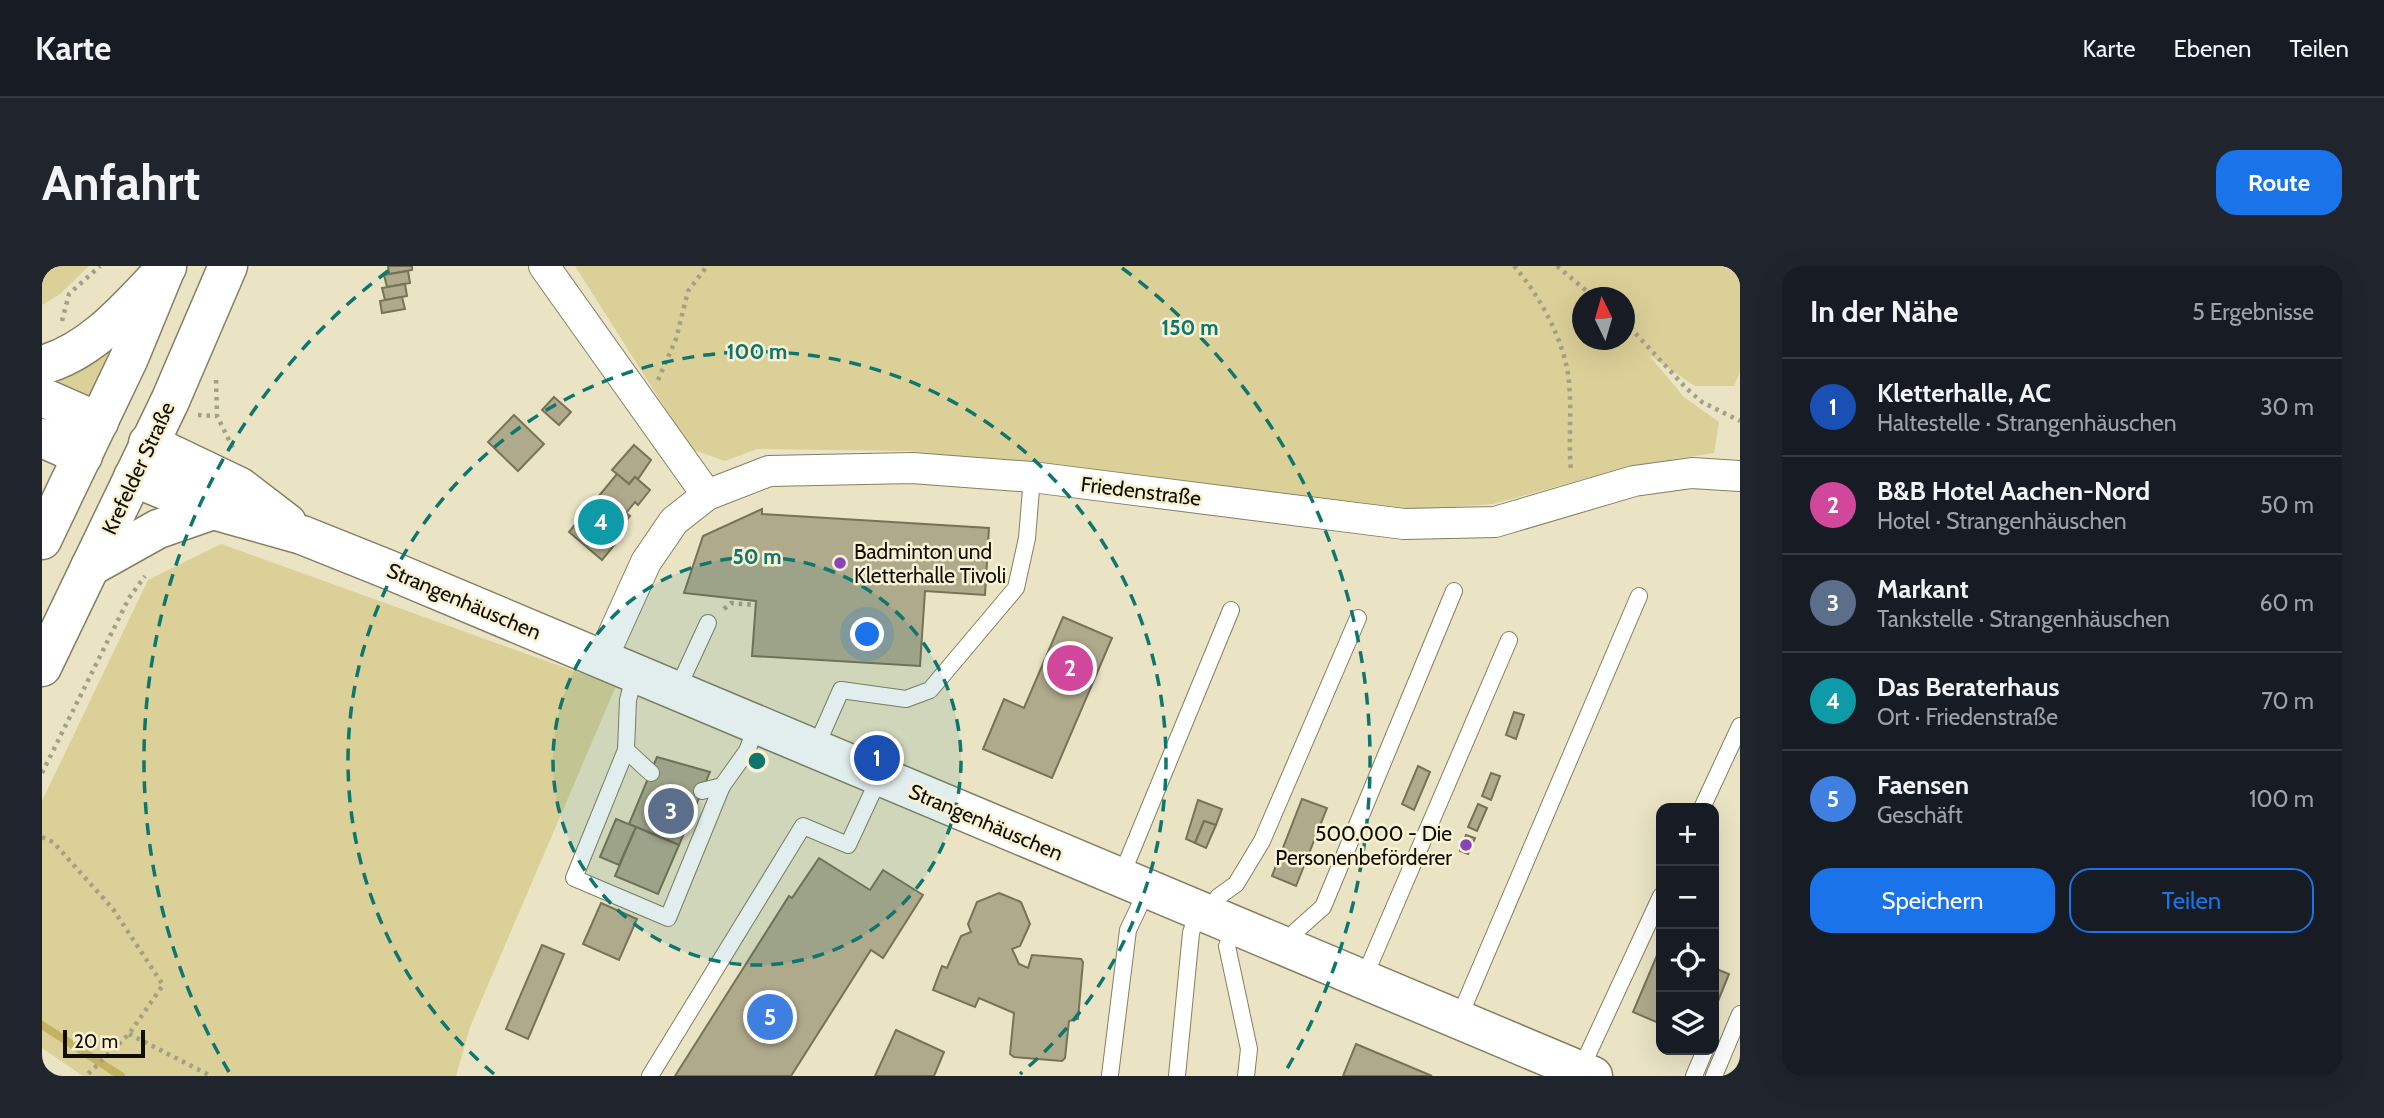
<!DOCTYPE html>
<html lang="de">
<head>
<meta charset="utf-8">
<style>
	:root { --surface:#171b24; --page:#20242c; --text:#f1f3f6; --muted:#9ea1a6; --line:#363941; --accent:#1a73e8 }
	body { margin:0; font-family:Cabin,sans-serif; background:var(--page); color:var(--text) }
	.controls { position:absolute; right:21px; bottom:21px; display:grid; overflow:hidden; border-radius:14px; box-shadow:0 7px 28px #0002 }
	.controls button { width:63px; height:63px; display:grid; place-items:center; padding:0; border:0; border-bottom:2px solid var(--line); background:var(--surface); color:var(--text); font:35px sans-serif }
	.compass { position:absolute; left:1530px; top:21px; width:63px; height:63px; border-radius:50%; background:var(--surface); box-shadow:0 7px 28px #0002; rotate:355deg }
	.scale { position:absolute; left:21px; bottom:18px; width:82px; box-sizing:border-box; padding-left:7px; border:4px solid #100e04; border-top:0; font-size:19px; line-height:24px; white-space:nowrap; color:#100e04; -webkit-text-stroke:5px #f8f1d2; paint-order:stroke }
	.you { position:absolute; left:826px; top:369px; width:24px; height:24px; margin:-18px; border:5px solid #fff; border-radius:50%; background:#1a73e8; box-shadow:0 0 0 10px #1a73e833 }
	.badge { display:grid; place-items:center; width:46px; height:46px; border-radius:50%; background:var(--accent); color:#fff; font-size:23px; font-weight:700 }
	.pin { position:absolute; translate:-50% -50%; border:4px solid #fff; box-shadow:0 2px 7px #0006 }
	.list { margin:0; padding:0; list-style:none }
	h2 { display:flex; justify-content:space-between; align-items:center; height:91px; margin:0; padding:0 28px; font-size:30px }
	h2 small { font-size:23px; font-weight:400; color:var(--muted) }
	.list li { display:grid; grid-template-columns:46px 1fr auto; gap:21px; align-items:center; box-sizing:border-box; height:98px; padding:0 28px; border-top:2px solid var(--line) }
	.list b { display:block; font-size:26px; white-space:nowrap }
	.list p { margin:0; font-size:23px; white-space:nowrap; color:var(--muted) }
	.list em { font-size:23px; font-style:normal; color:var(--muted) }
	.actions { display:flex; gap:14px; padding:21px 28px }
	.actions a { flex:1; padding:16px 0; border:2px solid var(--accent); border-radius:21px; text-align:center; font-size:24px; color:var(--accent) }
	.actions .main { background:var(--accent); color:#fff }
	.icon { flex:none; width:38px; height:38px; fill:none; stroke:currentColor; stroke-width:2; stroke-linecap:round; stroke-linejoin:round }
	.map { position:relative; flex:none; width:1698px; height:810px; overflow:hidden; border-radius:21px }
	header { display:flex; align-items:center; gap:42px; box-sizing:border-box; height:98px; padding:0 35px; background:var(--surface); border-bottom:2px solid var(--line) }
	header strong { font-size:33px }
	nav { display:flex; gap:38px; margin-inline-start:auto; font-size:24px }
	.intro { display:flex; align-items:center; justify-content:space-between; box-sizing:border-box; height:168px; padding:0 42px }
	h1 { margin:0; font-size:49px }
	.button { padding:18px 32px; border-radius:21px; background:var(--accent); color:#fff; font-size:24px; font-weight:700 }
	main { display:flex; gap:42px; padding:0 42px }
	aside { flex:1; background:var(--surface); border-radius:21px; box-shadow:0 7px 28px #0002 }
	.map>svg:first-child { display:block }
	.green { fill:#dbd097; fill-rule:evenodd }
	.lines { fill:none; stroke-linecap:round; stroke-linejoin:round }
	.stream { stroke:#c3b25f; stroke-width:8 }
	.building { fill:#b0aa8c; stroke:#787256; stroke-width:2 }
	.service-casing { stroke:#847f62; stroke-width:18 }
	.minor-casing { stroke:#847f62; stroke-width:32 }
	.tertiary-casing { stroke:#847f62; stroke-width:41 }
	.primary-casing { stroke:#847f62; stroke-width:41 }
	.motorway-casing { stroke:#847f62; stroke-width:41 }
	.path { stroke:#a4a087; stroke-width:4.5; stroke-dasharray:3.5 5; stroke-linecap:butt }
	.service { stroke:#fff; stroke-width:16 }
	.minor { stroke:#fff; stroke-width:30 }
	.tertiary { stroke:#fff; stroke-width:38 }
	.primary { stroke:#fff; stroke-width:38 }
	.motorway { stroke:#fff; stroke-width:38 }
	.ring { fill:none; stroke:#0f766e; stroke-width:3.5; stroke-dasharray:12 9 }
	.poi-dot { fill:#8844b8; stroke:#f8f1d2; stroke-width:2.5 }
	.labels { text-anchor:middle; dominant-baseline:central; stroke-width:5; stroke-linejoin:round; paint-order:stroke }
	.street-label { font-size:21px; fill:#100e04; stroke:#f8f1d2 }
	.poi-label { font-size:21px; fill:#100e04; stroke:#f8f1d2; text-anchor:start }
	.centre { fill:#0f766e; stroke:#f8f1d2; stroke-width:3.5 }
	.ring-label { font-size:21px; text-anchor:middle; font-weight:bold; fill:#0f766e; stroke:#f8f1d2; stroke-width:5; stroke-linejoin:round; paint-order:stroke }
</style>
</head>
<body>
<header>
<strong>Karte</strong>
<nav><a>Karte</a><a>Ebenen</a><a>Teilen</a></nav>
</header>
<div class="intro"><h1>Anfahrt</h1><a class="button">Route</a></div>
<main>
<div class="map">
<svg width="1698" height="810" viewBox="0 0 1698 810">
	<rect width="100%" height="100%" fill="#eae4c5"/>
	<g class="green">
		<path d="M0,0H47L18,28L0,39Z"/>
		<path d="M533,0H1698V106L1692,120H1653L1607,89L1642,131L1677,156L1672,187L1589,200L1451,238L1365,244L869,185L715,183L683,195L649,183ZM1540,32H1582V74H1540Z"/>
		<path d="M85,46L45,137L0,117Z"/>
		<path d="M179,278L574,420L428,761L414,810H41L0,782V535L106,314Z"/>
	</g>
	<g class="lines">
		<path class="stream" d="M0,759L79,810"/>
	</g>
	<g class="building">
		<path d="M346,0H370V4L347,8Z"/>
		<path d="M366,5L368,17L345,21L342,9Z"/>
		<path d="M363,18L365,30L343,34L340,22Z"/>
		<path d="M360,31L363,43L340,47L338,35Z"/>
		<path d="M512,131L529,146L517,159L500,144Z"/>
		<path d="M472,149L502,178L476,205L446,176Z"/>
		<path d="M592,179L609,194L596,213L593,211L587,218L570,204Z"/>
		<path d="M575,208L587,218L593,211L608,224L596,239L593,236L584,247L588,250L578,262L583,266L560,294L527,266Z"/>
		<path d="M720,243V248L947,262L943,329L883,325L878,400L710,390L714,335L642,327L661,270Z"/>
		<path d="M1021,351L1070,372L1010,512L941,483L962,433L982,442Z"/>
		<path d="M1472,446L1482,449L1474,473L1464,469Z"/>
		<path d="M615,491L668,506L637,579L587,558Z"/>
		<path d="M1376,500L1388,506L1372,544L1360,538Z"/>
		<path d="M1449,507L1458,510L1449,534L1440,530Z"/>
		<path d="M1260,533L1285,542L1254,620L1230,610Z"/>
		<path d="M1156,534L1180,543L1174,559L1162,555L1153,577L1144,573Z"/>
		<path d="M1436,538L1445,542L1435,565L1426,561Z"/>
		<path d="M574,553L594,561L577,599L558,591Z"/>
		<path d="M1162,555L1174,559L1164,582L1153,577Z"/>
		<path d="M594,561L637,579L616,628L573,610Z"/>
		<path d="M1424,569L1433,572L1426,588L1418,585Z"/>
		<path d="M777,592L828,624L841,604L881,629L841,692L829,684L749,810H633L747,630L750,632Z"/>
		<path d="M957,627L979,636L988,658L978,680L970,683L977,698L986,702L990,689L1039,693L1041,696L1036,753L1027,755L1023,792L1020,795L972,791L968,788L972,747L937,732L933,741L891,724L900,700L905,702L919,670L929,666L926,658L935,636Z"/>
		<path d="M559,637L595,653L577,694L541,678Z"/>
		<path d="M500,679L522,688L486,773L464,763Z"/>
		<path d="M1619,680V758L1591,746Z"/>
		<path d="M1672,702L1687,708L1672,745Z"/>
		<path d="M854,764L902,786L892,810H833Z"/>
		<path d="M1314,778L1390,810H1301Z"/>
	</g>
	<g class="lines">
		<g class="service-casing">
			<g id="service">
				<path d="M593,407L586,434L584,484L609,507"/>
				<path d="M635,424L666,357"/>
				<path d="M773,483L799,424L864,433L888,424L974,322L985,272L990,211"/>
				<path d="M584,484L532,612L626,652L680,520"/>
				<path d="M660,525L680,520L705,485L715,459"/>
				<path d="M1660,542L1698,460"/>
				<path d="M1078,613L1189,344"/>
				<path d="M1167,650L1176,631L1194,618L1220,575L1316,352"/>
				<path d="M1192,661L1185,680L1207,783L1204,810"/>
				<path d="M1246,682L1254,665L1281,641L1412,325"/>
				<path d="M1321,714L1467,374"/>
				<path d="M1416,754L1597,330"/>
				<path d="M1538,805L1619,630"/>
				<path d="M1068,809L1086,664L1105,624"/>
				<path d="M608,810L761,560L806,579L838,510"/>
				<path d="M1135,810L1149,667L1156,645"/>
				<path d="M1652,810L1663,784"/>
				<path d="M1672,810L1698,748"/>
			</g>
		</g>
		<g class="minor-casing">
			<g id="minor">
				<path d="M502,0L665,229"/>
				<path d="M560,393L604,296L632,255L665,229L727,205L870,202L990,211L1362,258L1453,256L1592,215L1650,207L1698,210"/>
			</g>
		</g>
		<g class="tertiary-casing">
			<g id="tertiary">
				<path d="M106,177L198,221L245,257"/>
				<path d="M91,211L171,244L260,269L345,303L1551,810"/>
				<path d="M48,301L116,263L171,244"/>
			</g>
		</g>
		<g class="primary-casing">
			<g id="primary">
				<path d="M0,274L87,92L124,2"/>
				<path d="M0,401L128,135L186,0"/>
			</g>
		</g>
		<g class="motorway-casing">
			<g id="motorway">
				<path d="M0,99C52,85 89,38 125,1"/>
				<path d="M0,131L57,156"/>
				<path d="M0,172L41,190"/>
			</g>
		</g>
		<g class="path">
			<path d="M1472,0C1498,30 1524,77 1527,117C1530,146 1526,176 1529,204"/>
			<path d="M1515,0L1553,32"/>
			<path d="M20,55L27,28L58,0"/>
			<path d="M1582,55L1645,123L1660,136L1698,155"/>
			<path d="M174,114L175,150L191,182"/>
			<path d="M616,114L634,73L646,25L665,0"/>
			<path d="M156,149L175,150"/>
			<path d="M682,343L689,337L713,339"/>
			<path d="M0,507L87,332L103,310"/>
			<path d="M0,571L11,576L71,643L121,719L87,768L44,810"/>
			<path d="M87,768L169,810"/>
		</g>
		<use href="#service" class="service"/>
		<use href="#minor" class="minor"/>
		<use href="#tertiary" class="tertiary"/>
		<use href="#primary" class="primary"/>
		<use href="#motorway" class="motorway"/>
	</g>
	<circle cx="715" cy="495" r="204" fill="#0f766e" fill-opacity=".12"/>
	<g class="ring">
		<circle cx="715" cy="495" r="204"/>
		<path d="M452 808A409 409 0 1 1 978 808"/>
		<path d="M187 806A613 613 0 0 1 350 2M1080 2A613 613 0 0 1 1243 806"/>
	</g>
	<g class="poi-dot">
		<circle cx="798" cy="297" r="7"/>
		<circle cx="1424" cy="579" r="7"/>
	</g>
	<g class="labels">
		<g class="street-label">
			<text transform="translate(96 202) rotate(-65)">Krefelder Straße</text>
			<text transform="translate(1099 225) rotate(7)">Friedenstraße</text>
			<text transform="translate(422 335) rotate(23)">Strangenhäuschen</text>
			<text transform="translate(944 556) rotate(23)">Strangenhäuschen</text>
		</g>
		<g class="poi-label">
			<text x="812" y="285">Badminton und<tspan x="812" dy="24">Kletterhalle Tivoli</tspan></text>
			<text x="1410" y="567" text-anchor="end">500.000 - Die<tspan x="1410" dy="24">Personenbeförderer</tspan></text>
		</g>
	</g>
	<circle cx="715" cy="495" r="10" class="centre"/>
	<g class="ring-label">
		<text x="1148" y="69">150 m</text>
		<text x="715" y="93">100 m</text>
		<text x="715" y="298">50 m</text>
	</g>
</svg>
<div class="controls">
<button>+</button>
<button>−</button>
<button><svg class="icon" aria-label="locate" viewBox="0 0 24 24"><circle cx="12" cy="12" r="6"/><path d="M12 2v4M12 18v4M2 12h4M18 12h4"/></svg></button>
<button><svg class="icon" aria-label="layers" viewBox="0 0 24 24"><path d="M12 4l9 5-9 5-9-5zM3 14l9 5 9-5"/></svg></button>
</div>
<svg class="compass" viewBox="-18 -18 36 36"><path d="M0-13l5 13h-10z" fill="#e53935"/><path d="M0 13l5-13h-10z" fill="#9ea1a6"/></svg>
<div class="scale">20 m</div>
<div class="you"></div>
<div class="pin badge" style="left:835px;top:492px;background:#1a4fb4">1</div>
<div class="pin badge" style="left:1028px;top:402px;background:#d1479c">2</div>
<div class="pin badge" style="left:629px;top:545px;background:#5c6f8a">3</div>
<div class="pin badge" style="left:559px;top:256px;background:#0f9aa8">4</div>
<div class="pin badge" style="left:728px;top:751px;background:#3f7fe0">5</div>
</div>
<aside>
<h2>In der Nähe<small>5 Ergebnisse</small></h2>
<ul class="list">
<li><span class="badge" style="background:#1a4fb4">1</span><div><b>Kletterhalle, AC</b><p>Haltestelle · Strangenhäuschen</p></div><em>30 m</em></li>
<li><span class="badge" style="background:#d1479c">2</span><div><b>B&amp;B Hotel Aachen-Nord</b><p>Hotel · Strangenhäuschen</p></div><em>50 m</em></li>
<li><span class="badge" style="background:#5c6f8a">3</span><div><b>Markant</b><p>Tankstelle · Strangenhäuschen</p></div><em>60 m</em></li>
<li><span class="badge" style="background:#0f9aa8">4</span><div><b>Das Beraterhaus</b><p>Ort · Friedenstraße</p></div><em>70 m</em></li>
<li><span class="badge" style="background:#3f7fe0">5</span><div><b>Faensen</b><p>Geschäft</p></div><em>100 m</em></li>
</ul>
<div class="actions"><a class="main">Speichern</a><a>Teilen</a></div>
</aside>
</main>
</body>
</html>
